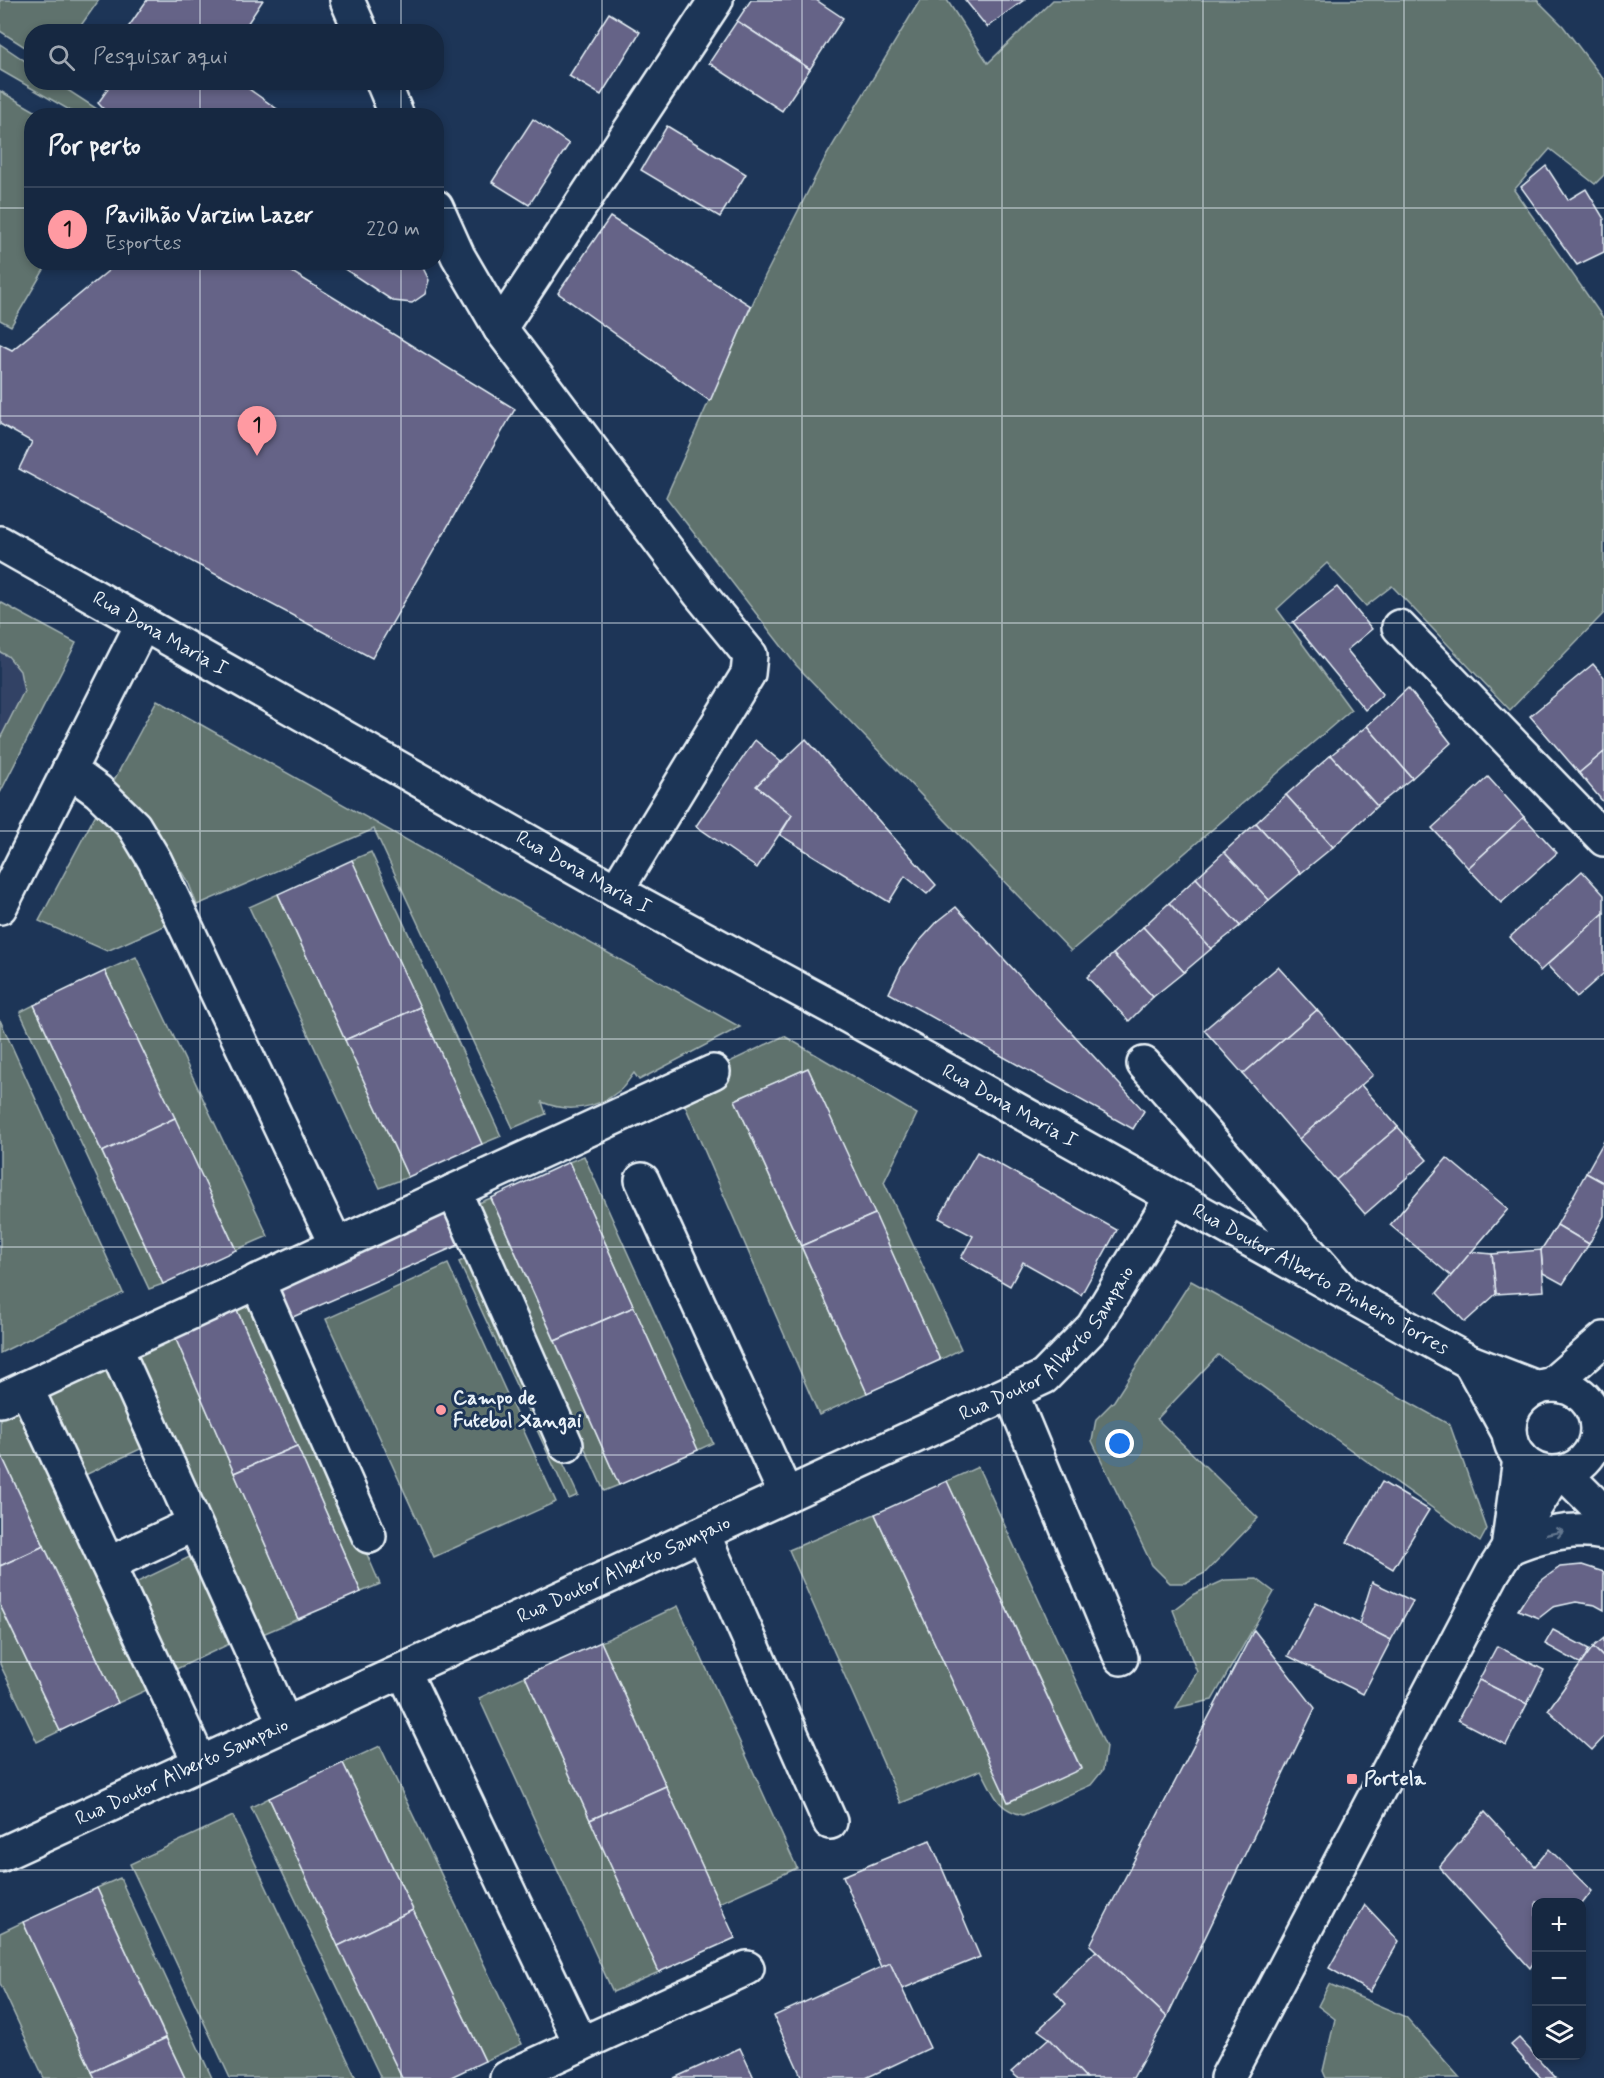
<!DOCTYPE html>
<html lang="pt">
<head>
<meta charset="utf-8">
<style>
	:root { --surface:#162841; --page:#23344c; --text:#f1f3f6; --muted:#9ea6b1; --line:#35445a; --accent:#ff9aa2 }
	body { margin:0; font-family:Mynerve,sans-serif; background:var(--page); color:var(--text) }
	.controls { position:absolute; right:18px; bottom:18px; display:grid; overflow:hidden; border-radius:12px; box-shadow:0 3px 9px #0003 }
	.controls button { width:54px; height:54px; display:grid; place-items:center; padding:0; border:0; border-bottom:2px solid var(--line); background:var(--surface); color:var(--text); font:30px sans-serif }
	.you { position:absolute; left:1120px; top:1444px; width:21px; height:21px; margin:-15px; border:4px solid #fff; border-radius:50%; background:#1a73e8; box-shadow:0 0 0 9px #1a73e833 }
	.badge { display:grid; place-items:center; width:39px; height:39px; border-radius:50%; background:var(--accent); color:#111; font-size:20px; font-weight:700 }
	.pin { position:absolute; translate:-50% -50px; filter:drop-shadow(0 2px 3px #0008) }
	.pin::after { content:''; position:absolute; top:32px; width:21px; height:18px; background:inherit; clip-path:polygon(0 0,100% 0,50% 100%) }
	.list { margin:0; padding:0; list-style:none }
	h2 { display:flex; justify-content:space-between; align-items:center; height:78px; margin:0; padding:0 24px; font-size:26px }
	h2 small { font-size:20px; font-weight:400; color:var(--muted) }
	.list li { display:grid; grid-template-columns:39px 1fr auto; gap:18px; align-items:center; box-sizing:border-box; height:84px; padding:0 24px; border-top:2px solid var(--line) }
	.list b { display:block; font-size:22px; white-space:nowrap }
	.list p { margin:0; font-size:20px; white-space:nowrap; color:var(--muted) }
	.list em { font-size:20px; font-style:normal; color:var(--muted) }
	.icon { flex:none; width:33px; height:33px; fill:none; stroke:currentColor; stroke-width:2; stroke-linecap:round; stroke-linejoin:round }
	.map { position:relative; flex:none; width:1604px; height:2078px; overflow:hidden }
	.search { position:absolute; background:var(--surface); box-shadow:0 3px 9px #0003; left:24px; top:24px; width:420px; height:66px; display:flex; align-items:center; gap:15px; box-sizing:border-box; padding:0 21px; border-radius:24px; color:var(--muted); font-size:22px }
	.panel { position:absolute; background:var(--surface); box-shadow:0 3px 9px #0003; left:24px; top:108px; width:420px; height:162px; border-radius:24px }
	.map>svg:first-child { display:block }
	.built { fill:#334365 }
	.green { fill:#5e726d; stroke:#a3b2b2; stroke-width:1.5 }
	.building { fill:#656487; stroke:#e8f1f8; stroke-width:1.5 }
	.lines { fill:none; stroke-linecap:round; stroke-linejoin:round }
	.minor-casing { stroke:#e8f1f8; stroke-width:38 }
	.secondary-casing { stroke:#e8f1f8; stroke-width:38 }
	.minor { stroke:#1d3557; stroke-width:33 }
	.secondary { stroke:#1d3557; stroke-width:33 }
	.oneway { stroke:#64778f }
	.grid { fill:none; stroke:#e8f1f8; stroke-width:1.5; stroke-opacity:0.55 }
	.poi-dot { fill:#ff9aa2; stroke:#1d3557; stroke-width:2 }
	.labels { text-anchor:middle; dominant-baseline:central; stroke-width:6; stroke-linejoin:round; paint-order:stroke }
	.street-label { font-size:20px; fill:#e8f1f8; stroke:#1d3557 }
	.poi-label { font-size:20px; font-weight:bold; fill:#e8f1f8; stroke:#1d3557; text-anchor:start }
</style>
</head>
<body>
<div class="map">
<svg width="1604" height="2078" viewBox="0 0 1604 2078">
	<rect width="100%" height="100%" fill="#1d3557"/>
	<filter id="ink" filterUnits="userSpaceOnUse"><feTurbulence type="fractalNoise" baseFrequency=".0167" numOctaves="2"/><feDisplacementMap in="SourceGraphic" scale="12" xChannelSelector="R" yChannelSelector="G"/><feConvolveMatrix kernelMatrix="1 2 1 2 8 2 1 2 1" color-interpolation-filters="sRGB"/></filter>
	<g filter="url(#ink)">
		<path class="built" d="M0,602L76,643L0,793Z"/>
		<g class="green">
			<path d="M0,0H99L77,31L32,32L31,51L0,31Z"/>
			<path d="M920,0H947L988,63L1053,0H1537L1563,26L1604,80V175L1595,184L1550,149L1514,190L1604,319V613L1510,710L1392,586L1366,606L1327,563L1277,609L1351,710L1071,951L796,665L666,497L765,276L825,158Z"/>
			<path d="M0,44L31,65L32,82L57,83L97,109L94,115H78L0,70Z"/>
			<path d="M0,91L42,115L32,116V262L48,263L11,326L0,320Z"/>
			<path d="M0,602L76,643L0,793V739L24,691L20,671L8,656L0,652Z"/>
			<path d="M157,700L740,1027L639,1080L634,1073C629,1079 625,1087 619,1091C597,1109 567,1113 542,1102L546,1114L513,1128L374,829L197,905L189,884L145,813L112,784Z"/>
			<path d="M97,812L126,837L144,869L166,925L107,951L39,921Z"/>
			<path d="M371,852L501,1136L482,1144L352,860Z"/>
			<path d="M278,894L408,1177L380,1188L249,907Z"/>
			<path d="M136,957L268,1236L236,1250L105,971Z"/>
			<path d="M34,1005L163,1284L149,1289L20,1012Z"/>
			<path d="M0,1020L123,1293L0,1353Z"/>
			<path d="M784,1036L917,1114L884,1182L961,1349L940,1360L808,1068L735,1100L867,1393L819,1415L677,1087Z"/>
			<path d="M584,1156L713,1443L698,1450L569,1162Z"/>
			<path d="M491,1198L619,1485L604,1491L476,1204Z"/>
			<path d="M468,1258L578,1495L569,1499L459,1262Z"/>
			<path d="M448,1264L556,1502L434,1557L326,1319Z"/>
			<path d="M1191,1281L1450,1425L1487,1529L1480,1542L1218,1355L1157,1419L1258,1518L1205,1573L1185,1583H1170L1152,1565L1092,1441L1096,1419L1114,1401Z"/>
			<path d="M252,1292L380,1584L361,1592L233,1301Z"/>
			<path d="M171,1328L298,1619L258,1636L130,1346Z"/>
			<path d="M111,1357L153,1443L81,1477L40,1391Z"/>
			<path d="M22,1393L160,1684L118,1703L0,1452V1403Z"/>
			<path d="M978,1467L1106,1747L1103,1770L1091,1785L1023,1815C996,1809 994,1793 981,1770L901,1803L789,1550L875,1514L1009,1802L1081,1768L947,1481Z"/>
			<path d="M200,1552L242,1638L170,1672L129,1586Z"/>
			<path d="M1257,1579L1274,1592L1212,1700L1176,1708L1197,1672L1173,1610L1194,1594L1225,1580Z"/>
			<path d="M0,1605L60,1731L37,1742L0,1664Z"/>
			<path d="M678,1606L797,1868L719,1903L601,1642Z"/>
			<path d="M525,1676L659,1972L613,1992L479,1698Z"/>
			<path d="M380,1746L522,2044L485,2061L343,1763Z"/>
			<path d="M269,1798L402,2078H381L251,1807Z"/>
			<path d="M233,1816L356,2078H230L130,1864Z"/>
			<path d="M120,1878L212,2078H185L97,1888Z"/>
			<path d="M23,1922L95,2078H44L0,1983V1933Z"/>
			<path d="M1329,1984L1406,2017L1460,2078H1326L1323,2071L1335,2019L1318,2006Z"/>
		</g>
		<g class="building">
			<path d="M147,0H263L242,32H125Z"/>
			<path d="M751,0H816L843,18L810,69L737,21Z"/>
			<path d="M965,0H1024L987,27Z"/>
			<path d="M609,13L640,32L601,95L569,76Z"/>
			<path d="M737,21L810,69L782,111L709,63Z"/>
			<path d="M99,82H239L287,116H110L98,103L108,89Z"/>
			<path d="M533,119L569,144L529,205L492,182Z"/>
			<path d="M667,126L746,174L720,217L641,170Z"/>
			<path d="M1546,166L1568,200L1586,189L1604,219V252L1577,265L1521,187Z"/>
			<path d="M610,217L751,306L710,401L558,293Z"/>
			<path d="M119,262H276L515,409L372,658L19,469L32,442L0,424V344L12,350Z"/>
			<path d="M334,262H420L429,280L425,294L412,303L393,301Z"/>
			<path d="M1337,587L1372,629L1347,650L1383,694L1365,710L1293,622Z"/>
			<path d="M1593,664L1604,677V752L1579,773L1530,716Z"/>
			<path d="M1408,688L1451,743L1412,778L1367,726Z"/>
			<path d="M1367,726L1412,778L1377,806L1331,755Z"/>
			<path d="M806,739L936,885L927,894L905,876L889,902L780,835L792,815L756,786Z"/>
			<path d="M755,740L781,762L756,786L792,815L757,868L696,826Z"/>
			<path d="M1604,752V803L1579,773Z"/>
			<path d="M1331,755L1377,806L1333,847L1286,795Z"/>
			<path d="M1488,777L1524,817L1468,868L1432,828Z"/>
			<path d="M1286,795L1333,847L1301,873L1256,823Z"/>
			<path d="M1524,817L1557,853L1501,903L1468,868Z"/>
			<path d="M1256,823L1301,873L1269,900L1224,852Z"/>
			<path d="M1224,852L1269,900L1240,926L1196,878Z"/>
			<path d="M352,860L420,1007L345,1040L278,894Z"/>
			<path d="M1582,871L1604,895V913L1540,971L1510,937Z"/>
			<path d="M1196,878L1240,926L1211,949L1169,903Z"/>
			<path d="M1169,903L1211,949L1184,972L1143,927Z"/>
			<path d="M956,907L1144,1111L1133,1129L889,993L902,966L917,944L937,922Z"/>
			<path d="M1604,913V973L1577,997L1547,965Z"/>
			<path d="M1143,927L1184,972L1153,997L1113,954Z"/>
			<path d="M1113,954L1153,997L1129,1021L1087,977Z"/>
			<path d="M1278,967L1317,1010L1243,1074L1204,1030Z"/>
			<path d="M105,971L175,1118L102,1152L34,1005Z"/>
			<path d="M420,1007L482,1144L408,1177L345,1040Z"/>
			<path d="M1317,1010L1373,1075L1299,1139L1243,1074Z"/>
			<path d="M808,1068L875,1214L801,1246L735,1100Z"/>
			<path d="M1361,1085L1398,1127L1336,1180L1299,1139Z"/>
			<path d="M175,1118L236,1250L163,1284L102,1152Z"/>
			<path d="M1398,1127L1427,1160L1365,1214L1336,1180Z"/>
			<path d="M1604,1141V1183L1586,1173Z"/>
			<path d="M977,1152L1117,1230L1081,1295L1023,1262L1010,1286L961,1258L973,1236L939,1218Z"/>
			<path d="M1447,1158L1508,1209L1451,1276L1390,1225Z"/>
			<path d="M569,1162L634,1307L555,1341L491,1198Z"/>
			<path d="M1586,1173L1604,1183V1216L1589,1244L1557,1225Z"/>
			<path d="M445,1206L461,1244L286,1320L270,1283Z"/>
			<path d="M875,1214L940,1360L867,1393L801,1246Z"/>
			<path d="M1557,1225L1589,1244L1563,1284L1543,1273L1541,1250Z"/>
			<path d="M1541,1250L1544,1291L1496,1294L1492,1254Z"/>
			<path d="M1471,1252L1492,1254L1496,1294L1465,1322L1437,1293Z"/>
			<path d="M233,1301L297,1446L234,1473L171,1328Z"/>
			<path d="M634,1307L698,1450L619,1485L555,1341Z"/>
			<path d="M297,1446L361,1592L298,1619L234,1473Z"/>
			<path d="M0,1452L44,1546L0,1566Z"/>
			<path d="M947,1481L1081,1769L1008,1802L875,1514Z"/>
			<path d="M1382,1482L1429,1510L1393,1569L1347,1542Z"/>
			<path d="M44,1546L118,1703L60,1731L0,1605V1566Z"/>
			<path d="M1582,1565L1604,1572V1610L1595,1605L1576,1602L1553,1607L1539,1618L1518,1610L1529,1593L1542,1580L1560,1567Z"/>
			<path d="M1372,1582L1413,1601L1391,1640L1359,1624Z"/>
			<path d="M1316,1602L1391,1640L1363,1694L1288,1656Z"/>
			<path d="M1254,1630L1315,1708L1167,2017L1090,1945Z"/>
			<path d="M1553,1630L1589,1649L1581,1664L1545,1644Z"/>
			<path d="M1604,1638V1658L1593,1647Z"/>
			<path d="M601,1642L666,1786L590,1820L525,1676Z"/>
			<path d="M1497,1646L1544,1670L1527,1704L1479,1680Z"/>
			<path d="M1593,1647L1604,1658V1737L1592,1750L1548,1710Z"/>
			<path d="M1479,1680L1527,1704L1506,1745L1458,1720Z"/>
			<path d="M343,1763L413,1910L338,1946L269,1798Z"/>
			<path d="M666,1786L735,1938L659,1972L590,1820Z"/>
			<path d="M1485,1812L1535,1866L1549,1849L1592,1891L1582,1904L1536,1902V1959L1530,1968L1439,1867Z"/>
			<path d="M930,1840L980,1957L902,1989L890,1963L881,1967L843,1876Z"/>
			<path d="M97,1888L166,2038L92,2072L23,1922Z"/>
			<path d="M1365,1905L1399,1941L1370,1992L1329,1968Z"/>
			<path d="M413,1910L485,2061L449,2078H402L338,1946Z"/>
			<path d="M1096,1951L1167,2017L1133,2078H1086L1049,2038L1038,2030L1066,2004L1055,1992Z"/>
			<path d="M890,1963L930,2048L866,2078H802L774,2016Z"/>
			<path d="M166,2038L185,2078H95L92,2072Z"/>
			<path d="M1049,2038L1086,2078H1018L1011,2072Z"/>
			<path d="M1519,2038L1556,2078H1541L1511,2045Z"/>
			<path d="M740,2048L754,2078H674Z"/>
		</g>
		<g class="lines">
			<g class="minor-casing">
				<g id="minor">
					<path d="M347,0L361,32"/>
					<path d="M383,82L397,116"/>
					<path d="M436,207L458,256L500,328L700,594L750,655L748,674L616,891"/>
					<path d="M500,328L716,0"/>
					<path d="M1399,627L1604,839"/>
					<path d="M69,770L98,791L134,826L155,861L336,1245"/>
					<path d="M0,907L143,623"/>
					<path d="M1144,1064L1342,1290"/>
					<path d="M642,1180L786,1495"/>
					<path d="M454,1191L566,1445"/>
					<path d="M257,1281L369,1536"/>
					<path d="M115,1347L285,1724"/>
					<path d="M26,1388L200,1763"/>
					<path d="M1011,1393L1121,1658"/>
					<path d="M0,1400L713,1072"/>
					<path d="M703,1534L830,1822"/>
					<path d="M108,1564L194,1524"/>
					<path d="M403,1670L581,2044"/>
					<path id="s1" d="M0,1855L1044,1377L1093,1327L1172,1197"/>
					<path d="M507,2078L747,1968"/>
				</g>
			</g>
			<g class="secondary-casing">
				<g id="secondary">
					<path id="s2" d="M0,543L616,891L850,1017L1446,1349L1470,1362L1537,1388"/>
					<path d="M1470,1362L1509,1433"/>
					<circle cx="1553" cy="1429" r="44"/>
					<path d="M1551,1385L1604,1339"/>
					<path d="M1564,1473L1604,1513"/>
					<path d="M1509,1541L1520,1458"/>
					<path d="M1508,1548C1538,1535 1571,1526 1604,1533"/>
					<path d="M1227,2078L1493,1572L1557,1473"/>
				</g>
			</g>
			<use href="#minor" class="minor"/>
			<use href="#secondary" class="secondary"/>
		</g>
		<defs><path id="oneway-shaft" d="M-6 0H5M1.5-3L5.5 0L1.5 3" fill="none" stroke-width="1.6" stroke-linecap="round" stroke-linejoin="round" transform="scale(1.5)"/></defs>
		<use class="oneway" href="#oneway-shaft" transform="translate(1555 1533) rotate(-12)"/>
	</g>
	<path class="grid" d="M200,0V32M401,0V32M602,0V2078M802,0V2078M1002,0V2078M1203,0V2078M1404,0V2078M200,82V116M401,82V116M0,208H32M436,208H1604M200,262V2078M401,262V2078M0,416H1604M0,623H1604M0,831H1604M0,1039H1604M0,1247H1604M0,1455H1604M0,1662H1604M0,1870H1604"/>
	<g class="poi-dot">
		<circle cx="441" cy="1410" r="6"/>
		<rect x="1346" y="1773" width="12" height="12" rx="3"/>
	</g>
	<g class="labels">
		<g class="street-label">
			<text stroke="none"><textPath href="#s2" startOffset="184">Rua Dona Maria I</textPath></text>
			<text stroke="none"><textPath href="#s2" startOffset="670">Rua Dona Maria I</textPath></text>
			<text stroke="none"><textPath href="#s2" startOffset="1156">Rua Dona Maria I</textPath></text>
			<text stroke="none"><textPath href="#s2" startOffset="1512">Rua Doutor Alberto Pinheiro Torres</textPath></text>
			<text stroke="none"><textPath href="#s1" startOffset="1172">Rua Doutor Alberto Sampaio</textPath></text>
			<text stroke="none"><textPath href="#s1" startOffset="686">Rua Doutor Alberto Sampaio</textPath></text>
			<text stroke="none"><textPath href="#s1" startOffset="200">Rua Doutor Alberto Sampaio</textPath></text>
		</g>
		<g class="poi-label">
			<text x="453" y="1398">Campo de<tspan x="453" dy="23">Futebol Xangai</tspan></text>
			<text x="1364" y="1779">Portela</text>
		</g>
	</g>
</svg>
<div class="controls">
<button>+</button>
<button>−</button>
<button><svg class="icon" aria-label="layers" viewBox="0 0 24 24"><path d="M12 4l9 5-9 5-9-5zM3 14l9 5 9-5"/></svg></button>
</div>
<div class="you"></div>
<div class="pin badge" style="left:257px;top:456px">1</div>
<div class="search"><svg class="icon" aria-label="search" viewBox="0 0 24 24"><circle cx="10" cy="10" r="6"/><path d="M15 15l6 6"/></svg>Pesquisar aqui</div>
<section class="panel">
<h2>Por perto<small></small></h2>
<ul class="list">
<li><span class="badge">1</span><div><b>Pavilhão Varzim Lazer</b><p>Esportes</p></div><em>220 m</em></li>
</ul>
</section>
</div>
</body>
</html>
